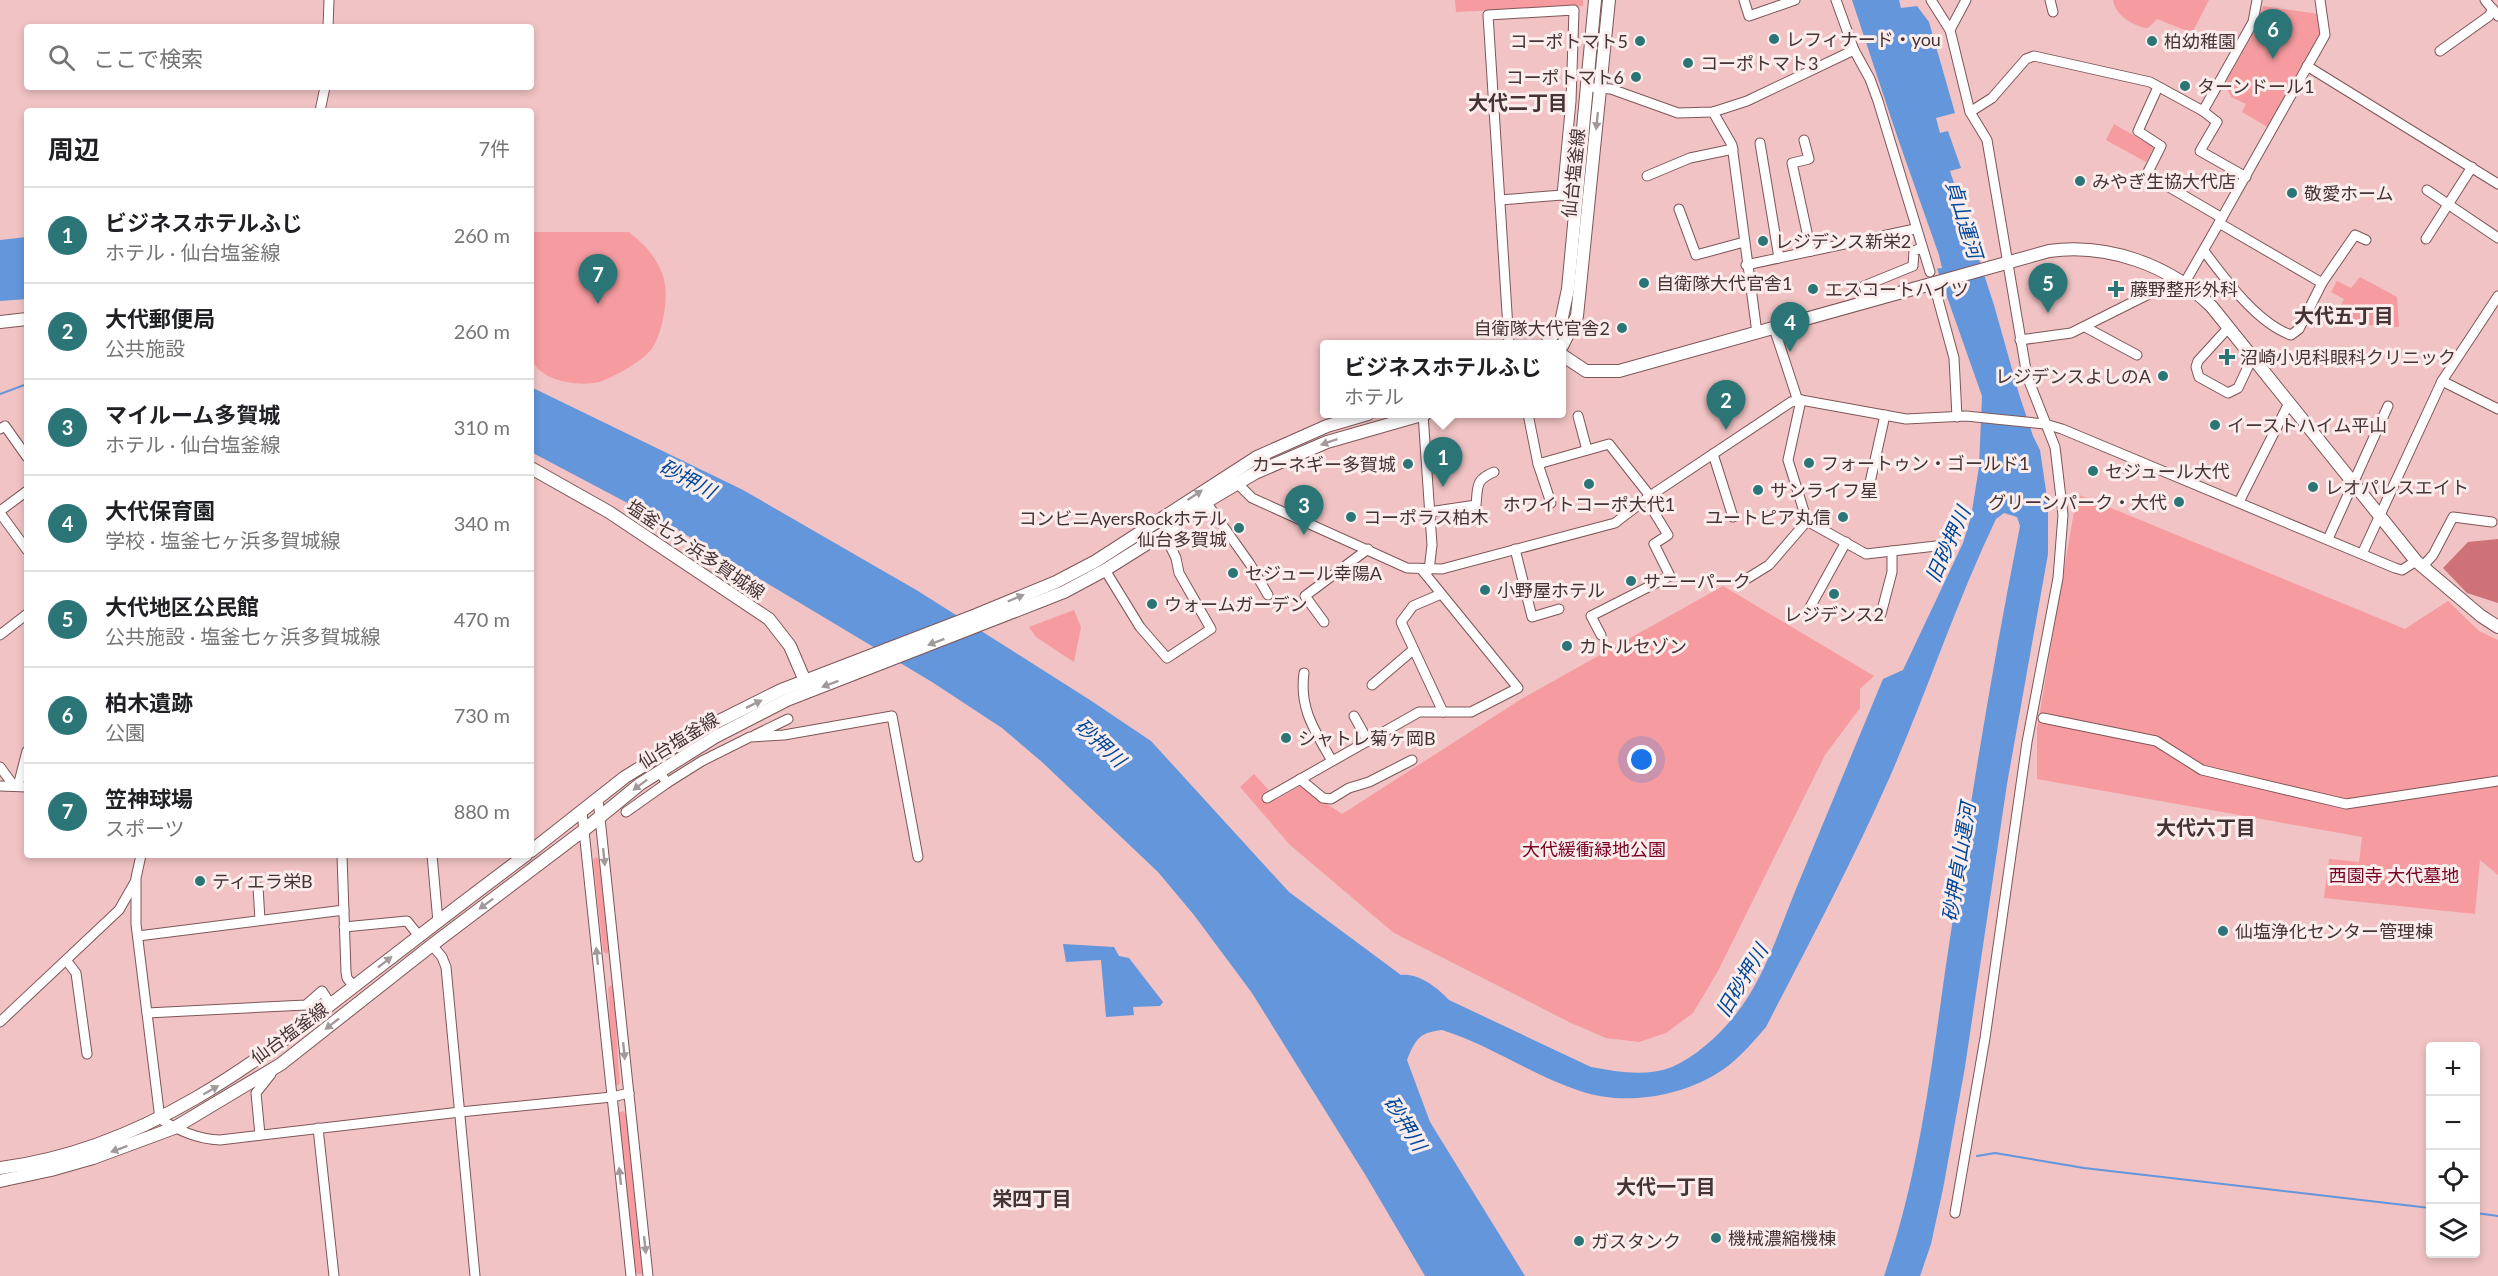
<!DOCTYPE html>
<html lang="ja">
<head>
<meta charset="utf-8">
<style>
	:root { --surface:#fff; --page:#f2f2f2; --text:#202124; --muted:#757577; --line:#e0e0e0; --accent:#2b7577 }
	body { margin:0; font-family:Lato,"Noto Sans JP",sans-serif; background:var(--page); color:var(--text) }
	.controls { position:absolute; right:18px; bottom:18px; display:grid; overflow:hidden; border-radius:6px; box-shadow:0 3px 9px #0003 }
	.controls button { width:54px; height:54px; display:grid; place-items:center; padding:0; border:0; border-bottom:2px solid var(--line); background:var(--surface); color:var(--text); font:30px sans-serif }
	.you { position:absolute; left:1642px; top:760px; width:21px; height:21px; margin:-15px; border:4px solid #fff; border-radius:50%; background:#1a73e8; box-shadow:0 0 0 9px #1a73e833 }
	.badge { display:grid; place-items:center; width:39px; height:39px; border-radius:50%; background:var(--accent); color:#fff; font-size:20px; font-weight:700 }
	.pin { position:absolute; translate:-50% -50px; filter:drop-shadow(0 2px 3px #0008) }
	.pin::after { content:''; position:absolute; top:32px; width:21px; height:18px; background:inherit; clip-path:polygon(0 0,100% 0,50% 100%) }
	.popup { position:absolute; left:1320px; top:340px; width:246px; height:78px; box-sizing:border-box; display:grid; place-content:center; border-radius:6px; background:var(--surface); filter:drop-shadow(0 2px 4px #0005); font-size:20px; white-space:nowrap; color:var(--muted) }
	.popup b { font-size:22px; color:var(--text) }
	.popup::after { content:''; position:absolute; left:50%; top:100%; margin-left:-12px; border:12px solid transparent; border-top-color:var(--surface) }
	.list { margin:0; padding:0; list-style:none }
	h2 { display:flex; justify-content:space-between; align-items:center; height:78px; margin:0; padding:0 24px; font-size:26px }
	h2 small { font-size:20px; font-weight:400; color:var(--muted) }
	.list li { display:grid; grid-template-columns:39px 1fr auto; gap:18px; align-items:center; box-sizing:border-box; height:96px; padding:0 24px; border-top:2px solid var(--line) }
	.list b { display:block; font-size:22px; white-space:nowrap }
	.list p { margin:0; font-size:20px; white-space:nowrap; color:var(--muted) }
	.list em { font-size:20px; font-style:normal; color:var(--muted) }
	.icon { flex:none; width:33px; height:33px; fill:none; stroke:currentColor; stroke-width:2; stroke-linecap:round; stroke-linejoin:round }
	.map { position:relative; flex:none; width:2498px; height:1276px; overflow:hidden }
	.search { position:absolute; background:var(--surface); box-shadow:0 3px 9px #0003; left:24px; top:24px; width:510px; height:66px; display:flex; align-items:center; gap:15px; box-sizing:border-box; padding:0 21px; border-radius:6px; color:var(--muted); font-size:22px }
	.panel { position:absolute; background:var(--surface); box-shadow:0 3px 9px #0003; left:24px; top:108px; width:510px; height:750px; border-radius:6px }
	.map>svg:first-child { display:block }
	.green { fill:#f69b9f }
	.forest { fill:#cf7278 }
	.water { fill:#6496db }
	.pier { fill:#f1c3c4 }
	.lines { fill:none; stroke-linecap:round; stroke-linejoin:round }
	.stream { stroke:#6496db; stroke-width:2 }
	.minor-casing { stroke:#7e5658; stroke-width:11 }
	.major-casing { stroke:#7e5658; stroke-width:14 }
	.minor { stroke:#fff; stroke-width:9 }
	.major { stroke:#fff; stroke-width:12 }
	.oneway { fill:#a29a9a }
	.poi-dot { fill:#2b7577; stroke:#fceded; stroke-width:2 }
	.labels { text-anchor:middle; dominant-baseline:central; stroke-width:6; stroke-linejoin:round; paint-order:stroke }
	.poi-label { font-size:18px; fill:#463434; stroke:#fceded; text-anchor:start }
	.street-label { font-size:18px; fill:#463434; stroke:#fceded }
	.park-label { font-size:18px; fill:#790021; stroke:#fceded }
	.neighbourhood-label { font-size:20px; font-weight:bold; fill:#463434; stroke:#fceded }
	.water-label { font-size:20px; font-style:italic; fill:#004899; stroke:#fceded }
</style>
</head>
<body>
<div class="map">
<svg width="2498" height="1276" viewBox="0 0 2498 1276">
	<rect width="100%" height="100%" fill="#f1c3c4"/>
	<g class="green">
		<path d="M1455,0H1583V6L1456,12Z"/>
		<path d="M2113,0H2209L2192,33L2157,19L2148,28C2134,27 2115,15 2113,0Z"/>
		<path d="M2263,6L2318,14L2321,35L2269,128L2242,112L2246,104L2231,97L2225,83L2258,25Z"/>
		<path d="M2114,124L2154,147L2146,162L2106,140Z"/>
		<path d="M531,232H629C637,239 646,246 652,255C665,273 667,286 665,307C663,321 660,335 653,347C646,359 613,378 599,382C578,387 538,381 531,357Z"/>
		<path d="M2360,277L2397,297L2399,327L2351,324L2348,327L2338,324L2333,320L2344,299L2331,292L2337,281L2351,288Z"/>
		<path d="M2077,494L2405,629L2448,601L2479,631L2498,640V875L2480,860L2475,914L2324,898L2329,859L2359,862L2362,837L2037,779V729Z"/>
		<path d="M1723,586L1874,676L1860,689V708L1825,755L1718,971L1693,1013L1666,1033L1639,1042L1606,1038L1571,1023L1394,933L1290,845L1240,787L1254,774L1277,799L1300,786L1342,814L1523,698Z"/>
		<path d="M1074,610L1081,627L1074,662L1036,637L1029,627Z"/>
		<path d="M596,857L599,859L609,951L607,954L603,951L593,860Z"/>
		<path d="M611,985L614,988C617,1019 616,1051 620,1083L617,1086C609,1074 610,1008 608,988Z"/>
		<path d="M623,1111L626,1114L644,1271L640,1275L635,1271L618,1113Z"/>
	</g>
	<path class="forest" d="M2498,539V603L2467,593L2443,568L2468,542Z"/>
	<g class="water">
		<path d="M1852,0H1899L1901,8L1917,6L1929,22L1955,113L1936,118L1940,133L1948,131L1961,168L1950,171L1994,305L2019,394L2033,436L2040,450L2048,504V554L2007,784L1965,1067L1943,1189L1931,1244L1920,1276H1884C1919,1176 1931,1070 1946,965C1968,818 1991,672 2020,526L2017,517L2004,513L1996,519C1955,605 1926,695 1888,781C1851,865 1808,945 1766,1027C1754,1041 1743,1054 1728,1066C1688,1096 1627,1107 1580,1091C1532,1075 1490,1045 1442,1030C1419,1033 1416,1038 1407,1060L1430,1122L1525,1276H1425L1366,1176L1252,993L1194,915L1158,872L1042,762L1002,728L932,682L673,527L531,452V387L743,490L918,591L1090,700L1151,741L1289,892L1401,975C1418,972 1438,988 1449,1000L1591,1067C1618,1072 1646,1077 1672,1067C1702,1054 1731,1024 1748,997C1768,966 1782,923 1796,889C1825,819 1854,749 1883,679L1903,670L1963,543L1971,517L1979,467L1982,396L1934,260L1896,133Z"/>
		<path d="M27,237V299L0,301V240Z"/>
		<path d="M1063,944L1114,947L1119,956L1129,958L1163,1002L1160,1006L1133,1007L1134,1015L1106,1017L1101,960L1066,962Z"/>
	</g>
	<path class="pier" d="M1849,0L1939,255L1942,268L1934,269L1932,261L1893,134Z"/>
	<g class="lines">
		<g class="stream">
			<path d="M0,394L27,384"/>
			<path d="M1977,1156L1995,1153L2084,1168L2430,1208"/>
			<path d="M2476,1213L2498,1216"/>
		</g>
		<g class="minor-casing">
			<g id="minor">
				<path d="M1744,0L1749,16L1795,0"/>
				<path d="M1836,0L1854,50L1870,79L1878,101L1930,272"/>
				<path d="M1931,0L1950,30L1970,112L1987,140L2027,376L2055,447L2063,515L2058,578L2027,742L1985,1038L1955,1213"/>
				<path d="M2050,0L2053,12"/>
				<path d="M2485,0L2498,16"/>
				<path d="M328,27L329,0"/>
				<path d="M1950,30L1966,0"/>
				<path d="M2440,51L2489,16L2493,9"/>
				<path d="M2307,66L2498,184"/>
				<path d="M2158,87L2138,131L2161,146L2147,174L2222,218"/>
				<path d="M1595,88L1611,89L1678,113L1713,112L1747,101L1854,50"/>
				<path d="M320,111L325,87"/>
				<path d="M2203,111L2217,122L2200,151L2246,177"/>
				<path d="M1713,112L1732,145L1757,333"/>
				<path d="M1970,112L1992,98L2026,59L2034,56L2150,82L2203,111L2253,22L2257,0"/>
				<path d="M1804,140L1809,159L1792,163L1811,251"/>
				<path d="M1760,143L1779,258"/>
				<path d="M1647,176L1690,158L1733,149"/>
				<path d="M2427,190L2498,238"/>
				<path d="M1500,200L1562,195L1578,197"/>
				<path d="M1679,209L1696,255L1744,242"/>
				<path d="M2219,223L2325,35L2320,0"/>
				<path d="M2426,239L2472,167"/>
				<path d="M1746,265L1915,229"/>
				<path d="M2322,283L2355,235L2366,240"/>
				<path d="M2184,284L2219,223L2322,283L2299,329L2291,335C2257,323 2225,279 2204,251"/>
				<path d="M1936,292L1954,358L1957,417"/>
				<path d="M1869,300L1864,286L1913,266L1914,251L1921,248"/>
				<path d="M2085,327L2137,355"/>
				<path d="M2229,327L2198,361L2196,367L2199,377L2228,393L2238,388L2253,356"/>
				<path d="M1774,328L1798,401"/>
				<path d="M2020,340L2071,333L2157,290L2165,285L2170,276"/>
				<path d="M1509,344L1488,15L1574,10L1571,101L1562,195"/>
				<path d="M2442,381L2498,409"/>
				<path d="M1801,400L1788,460L1807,521L1866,554L1936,546"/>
				<path d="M1423,414L1432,545L1429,570"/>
				<path d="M1528,414L1538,464"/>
				<path d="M1578,416L1587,450"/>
				<path d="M0,429L5,426L27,457"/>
				<path d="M1713,454L1733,517"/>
				<path d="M1234,480L1252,498L1407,568L1442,569L1615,523L1650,496L1791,402L1801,400L1906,419L1966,416L2045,424L2062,429L2395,568L2402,570L2416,561"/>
				<path d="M1869,487L1885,415"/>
				<path d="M1206,502L1250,564L1268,595"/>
				<path d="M2239,502L2289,403"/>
				<path d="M1551,503L1538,464L1609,444L1650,496"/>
				<path d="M0,511L27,491"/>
				<path d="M1429,512L1476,505C1478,486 1475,480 1494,472"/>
				<path d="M0,513L27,550"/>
				<path d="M2328,539L2388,406"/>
				<path d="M1515,549L1532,617L1559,609"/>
				<path d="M2362,554L2442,381L2498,296"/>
				<path d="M2422,567L2433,555L2453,517L2492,522"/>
				<path d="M1105,570L1140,627L1167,658L1211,629L1179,573L1176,558L1164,533"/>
				<path d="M1748,578L1769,565L1807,521"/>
				<path d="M1441,594L1413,606L1401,622L1443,712"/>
				<path d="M1808,611L1846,542"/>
				<path d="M1881,614L1892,572V551"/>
				<path d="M1324,622L1305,596L1368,549"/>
				<path d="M0,635L27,614"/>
				<path d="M1601,635L1591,616L1670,576L1654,544L1668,535L1646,499"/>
				<path d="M1304,673C1299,709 1315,731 1332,761"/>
				<path d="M1372,685L1413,650"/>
				<path d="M1354,716L1368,741"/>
				<path d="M2043,718L2156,741L2202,770L2346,804L2498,781"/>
				<path d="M755,735L788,719"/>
				<path d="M0,767L14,786"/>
				<path d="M659,771L667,783L702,761L750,737L784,735L892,716L918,857"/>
				<path d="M1300,779L1323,798L1331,799L1349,788L1369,782L1412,760"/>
				<path d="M0,786L27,787"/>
				<path d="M18,786L27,751"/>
				<path d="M1267,798L1419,712H1471L1518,688L1422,570"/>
				<path d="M598,799L648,1276"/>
				<path d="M582,812L631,1276"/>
				<path d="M626,812L667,783"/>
				<path d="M141,855L136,878V924L160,1119C180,1131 197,1139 220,1140L460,1112L612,1097L629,1093"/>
				<path d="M342,855L346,972L347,978L354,987"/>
				<path d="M432,855L438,922"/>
				<path d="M258,887L260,920"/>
				<path d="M344,927L407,921L419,936"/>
				<path d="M138,936L344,910"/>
				<path d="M432,945L442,957L446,967L475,1276"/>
				<path d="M66,960L76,973L87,1054"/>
				<path d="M147,1013L306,1005L322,991L331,1005"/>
				<path d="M0,1022L119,910L135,882"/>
				<path d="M318,1128L334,1276"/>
				<path d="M260,1135L256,1093L271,1074"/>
			</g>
		</g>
		<g class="major-casing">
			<g id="major">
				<path d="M0,322L27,319"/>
				<path d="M1547,344L1561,322L1568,289L1595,0"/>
				<path d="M1562,346L1577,316L1609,0"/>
				<path d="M1562,355L1586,371H1619L2049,251C2108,243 2170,265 2212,307L2416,561L2481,616L2498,627"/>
				<path d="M531,468L609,512L769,619L790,646L808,688"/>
				<path d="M531,851L625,777L703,729L781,690L976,615L1056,582L1096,561L1257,457L1327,426L1368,414"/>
				<path d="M0,1168C144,1150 256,1063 366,977C419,936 472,895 526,855"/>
				<path d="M0,1181L51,1170L93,1158L174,1128L281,1064L432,945L584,830L640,784L715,737L787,700L1064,592L1105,570L1164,533L1206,502L1255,473L1327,442L1425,414"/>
			</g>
		</g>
		<use href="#minor" class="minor"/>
		<use href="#major" class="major"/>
	</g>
	<defs><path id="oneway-solid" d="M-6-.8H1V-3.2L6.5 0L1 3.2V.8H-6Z" transform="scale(1.5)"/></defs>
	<g class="oneway">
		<use href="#oneway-solid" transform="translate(1597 121) rotate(96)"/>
		<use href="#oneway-solid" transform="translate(1329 442) rotate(161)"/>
		<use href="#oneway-solid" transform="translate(1195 495) rotate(-34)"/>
		<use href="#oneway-solid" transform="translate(1016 598) rotate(-23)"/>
		<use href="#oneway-solid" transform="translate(936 642) rotate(159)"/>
		<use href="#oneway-solid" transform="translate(830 684) rotate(159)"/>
		<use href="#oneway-solid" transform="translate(754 704) rotate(-26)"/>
		<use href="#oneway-solid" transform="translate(640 785) rotate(143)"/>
		<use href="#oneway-solid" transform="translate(604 857) rotate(84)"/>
		<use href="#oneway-solid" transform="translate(486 904) rotate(143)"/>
		<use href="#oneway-solid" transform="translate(597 956) rotate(-96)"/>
		<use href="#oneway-solid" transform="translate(385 962) rotate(-38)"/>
		<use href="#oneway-solid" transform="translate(332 1024) rotate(142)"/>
		<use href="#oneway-solid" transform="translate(624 1051) rotate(84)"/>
		<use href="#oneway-solid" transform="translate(211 1090) rotate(-30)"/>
		<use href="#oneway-solid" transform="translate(119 1149) rotate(160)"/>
		<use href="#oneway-solid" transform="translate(620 1176) rotate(-96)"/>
		<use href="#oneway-solid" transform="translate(645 1245) rotate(84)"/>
	</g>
	<g class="poi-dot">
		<circle cx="1774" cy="39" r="6"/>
		<circle cx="1640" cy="41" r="6"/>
		<circle cx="2152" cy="41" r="6"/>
		<circle cx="1688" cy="63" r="6"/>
		<circle cx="1636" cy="77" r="6"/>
		<circle cx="2185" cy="86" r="6"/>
		<circle cx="2080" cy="181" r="6"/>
		<circle cx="2292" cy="193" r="6"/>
		<circle cx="1763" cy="241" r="6"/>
		<circle cx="1644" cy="283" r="6"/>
		<circle cx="1813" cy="289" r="6"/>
		<path d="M2113 280h6v6h6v6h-6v6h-6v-6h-6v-6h6z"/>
		<circle cx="1622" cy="328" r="6"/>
		<path d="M2224 348h6v6h6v6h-6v6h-6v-6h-6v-6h6z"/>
		<circle cx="2163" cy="376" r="6"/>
		<circle cx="2215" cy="425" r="6"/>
		<circle cx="1809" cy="463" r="6"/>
		<circle cx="1408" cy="464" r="6"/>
		<circle cx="2093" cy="471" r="6"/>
		<circle cx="1589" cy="484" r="6"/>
		<circle cx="2313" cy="487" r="6"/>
		<circle cx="1758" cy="490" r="6"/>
		<circle cx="2179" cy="502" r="6"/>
		<circle cx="1351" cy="517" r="6"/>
		<circle cx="1843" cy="517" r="6"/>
		<circle cx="1239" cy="528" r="6"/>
		<circle cx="1233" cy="573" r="6"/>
		<circle cx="1631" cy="581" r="6"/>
		<circle cx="1485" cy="590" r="6"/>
		<circle cx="1834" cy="594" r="6"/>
		<circle cx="1152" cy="604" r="6"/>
		<circle cx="1567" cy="646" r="6"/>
		<circle cx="1286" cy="738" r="6"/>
		<circle cx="200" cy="881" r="6"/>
		<circle cx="2223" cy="931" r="6"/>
		<circle cx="1716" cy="1238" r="6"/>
		<circle cx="1579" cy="1241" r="6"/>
	</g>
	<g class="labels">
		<g class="poi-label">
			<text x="1786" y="39">レフィナード・you</text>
			<text x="1628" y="41" text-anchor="end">コーポトマト5</text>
			<text x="2164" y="41">柏幼稚園</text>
			<text x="1700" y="63">コーポトマト3</text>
			<text x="1624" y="77" text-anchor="end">コーポトマト6</text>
			<text x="2197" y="86">ターンドール1</text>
			<text x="2092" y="181">みやぎ生協大代店</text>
			<text x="2304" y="193">敬愛ホーム</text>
			<text x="1775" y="241">レジデンス新栄2</text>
			<text x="1656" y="283">自衛隊大代官舎1</text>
			<text x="1825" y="289">エスコートハイツ</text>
			<text x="2130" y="289">藤野整形外科</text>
			<text x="1610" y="328" text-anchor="end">自衛隊大代官舎2</text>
			<text x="2240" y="357">沼崎小児科眼科クリニック</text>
			<text x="2151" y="376" text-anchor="end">レジデンスよしのA</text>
			<text x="2227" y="425">イーストハイム平山</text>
			<text x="1821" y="463">フォートゥン・ゴールド1</text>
			<text x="1396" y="464" text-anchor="end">カーネギー多賀城</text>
			<text x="2105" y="471">セジュール大代</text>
			<text x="2325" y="487">レオパレスエイト</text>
			<text x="1770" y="490">サンライフ星</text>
			<text x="2167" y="502" text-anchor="end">グリーンパーク・大代</text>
			<text x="1589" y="504" text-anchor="middle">ホワイトコーポ大代1</text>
			<text x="1363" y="517">コーポラス柏木</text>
			<text x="1831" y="517" text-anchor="end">ユートピア丸信</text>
			<text x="1227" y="518" text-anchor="end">コンビニAyersRockホテル<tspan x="1227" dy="21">仙台多賀城</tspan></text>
			<text x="1245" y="573">セジュール幸陽A</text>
			<text x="1643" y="581">サニーパーク</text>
			<text x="1497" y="590">小野屋ホテル</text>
			<text x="1164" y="604">ウォームガーデン</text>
			<text x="1834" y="614" text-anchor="middle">レジデンス2</text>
			<text x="1579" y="646">カトルセゾン</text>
			<text x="1298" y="738">シャトレ菊ヶ岡B</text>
			<text x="212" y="881">ティエラ栄B</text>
			<text x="2235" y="931">仙塩浄化センター管理棟</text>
			<text x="1728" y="1238">機械濃縮機棟</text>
			<text x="1591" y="1241">ガスタンク</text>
		</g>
		<g class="street-label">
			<text transform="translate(1573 173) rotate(-84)">仙台塩釜線</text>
			<text transform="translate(696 549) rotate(34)">塩釜七ヶ浜多賀城線</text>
			<text transform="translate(678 740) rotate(-31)">仙台塩釜線</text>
			<text transform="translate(289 1033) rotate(-36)">仙台塩釜線</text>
		</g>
		<g class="park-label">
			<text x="1594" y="849">大代緩衝緑地公園</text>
			<text x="2394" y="875">西園寺 大代墓地</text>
		</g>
		<g class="neighbourhood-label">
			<text x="1518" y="102">大代二丁目</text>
			<text x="2344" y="315">大代五丁目</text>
			<text x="2206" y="827">大代六丁目</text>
			<text x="1666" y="1186">大代一丁目</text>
			<text x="1032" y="1198">栄四丁目</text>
		</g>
		<g class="water-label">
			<text transform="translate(1965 219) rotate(73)">貞山運河</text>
			<text transform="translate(688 478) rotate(28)">砂押川</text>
			<text transform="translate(1947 544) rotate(-66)">旧砂押川</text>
			<text transform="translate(1101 742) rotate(43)">砂押川</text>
			<text transform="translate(1958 862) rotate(-81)">砂押貞山運河</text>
			<text transform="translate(1741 980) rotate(-59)">旧砂押川</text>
			<text transform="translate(1406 1123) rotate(58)">砂押川</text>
		</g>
	</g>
</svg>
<div class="controls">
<button>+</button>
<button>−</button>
<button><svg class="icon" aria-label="locate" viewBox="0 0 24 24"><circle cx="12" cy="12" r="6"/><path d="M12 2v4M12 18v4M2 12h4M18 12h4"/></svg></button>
<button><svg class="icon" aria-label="layers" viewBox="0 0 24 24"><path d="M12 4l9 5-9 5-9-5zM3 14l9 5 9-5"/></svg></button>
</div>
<div class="you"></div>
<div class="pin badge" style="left:1443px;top:487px">1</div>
<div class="popup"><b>ビジネスホテルふじ</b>ホテル</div>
<div class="pin badge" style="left:1726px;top:430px">2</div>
<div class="pin badge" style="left:1304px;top:535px">3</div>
<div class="pin badge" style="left:1790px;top:352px">4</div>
<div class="pin badge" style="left:2048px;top:313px">5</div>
<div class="pin badge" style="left:2273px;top:59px">6</div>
<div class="pin badge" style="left:598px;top:304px">7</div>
<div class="search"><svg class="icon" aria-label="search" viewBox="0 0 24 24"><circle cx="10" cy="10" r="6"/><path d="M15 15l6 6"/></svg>ここで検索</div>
<section class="panel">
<h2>周辺<small>7件</small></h2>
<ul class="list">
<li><span class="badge">1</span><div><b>ビジネスホテルふじ</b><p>ホテル · 仙台塩釜線</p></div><em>260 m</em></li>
<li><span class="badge">2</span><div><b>大代郵便局</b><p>公共施設</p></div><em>260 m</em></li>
<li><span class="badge">3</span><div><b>マイルーム多賀城</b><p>ホテル · 仙台塩釜線</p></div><em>310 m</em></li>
<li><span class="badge">4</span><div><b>大代保育園</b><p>学校 · 塩釜七ヶ浜多賀城線</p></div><em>340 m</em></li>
<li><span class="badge">5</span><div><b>大代地区公民館</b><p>公共施設 · 塩釜七ヶ浜多賀城線</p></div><em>470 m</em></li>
<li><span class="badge">6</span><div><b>柏木遺跡</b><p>公園</p></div><em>730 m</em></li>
<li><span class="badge">7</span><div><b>笠神球場</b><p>スポーツ</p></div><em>880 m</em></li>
</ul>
</section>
</div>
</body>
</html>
